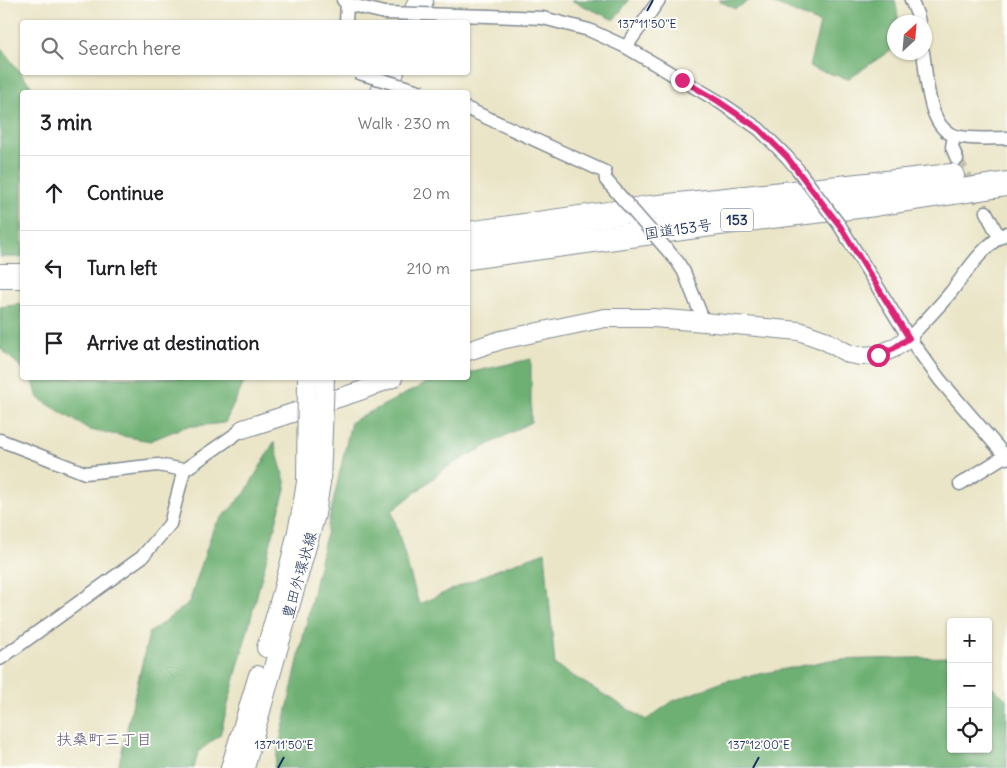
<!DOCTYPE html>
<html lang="en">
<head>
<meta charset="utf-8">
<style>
	:root { --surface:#fff; --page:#f6f6f6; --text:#202124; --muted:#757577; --line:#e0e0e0 }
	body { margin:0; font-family:Delius,"Klee One",sans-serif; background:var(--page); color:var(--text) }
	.controls { position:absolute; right:15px; bottom:15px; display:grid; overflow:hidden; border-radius:5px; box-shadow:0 1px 4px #0004 }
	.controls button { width:45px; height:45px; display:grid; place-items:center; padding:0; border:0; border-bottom:1px solid var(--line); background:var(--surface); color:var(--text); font:25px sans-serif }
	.compass { position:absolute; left:887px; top:15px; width:45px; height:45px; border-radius:50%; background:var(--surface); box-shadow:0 1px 4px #0004; rotate:26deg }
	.stop { position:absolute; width:15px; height:15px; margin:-11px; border:4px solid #db2777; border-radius:50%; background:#fff }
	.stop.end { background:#db2777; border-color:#fff; box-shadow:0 1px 5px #0008 }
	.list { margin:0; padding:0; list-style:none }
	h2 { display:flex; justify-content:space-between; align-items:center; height:65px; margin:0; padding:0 20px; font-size:21px }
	h2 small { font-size:16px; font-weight:400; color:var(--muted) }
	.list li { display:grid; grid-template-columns:32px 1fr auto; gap:15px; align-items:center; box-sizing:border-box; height:75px; padding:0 20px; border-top:1px solid var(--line) }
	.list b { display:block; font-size:19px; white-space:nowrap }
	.list em { font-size:16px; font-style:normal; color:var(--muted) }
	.icon { flex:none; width:28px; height:28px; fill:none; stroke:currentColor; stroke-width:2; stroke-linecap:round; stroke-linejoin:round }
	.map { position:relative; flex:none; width:1007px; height:768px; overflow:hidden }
	.search { position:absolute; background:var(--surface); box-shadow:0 1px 4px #0004; left:20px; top:20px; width:450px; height:55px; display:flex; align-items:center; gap:12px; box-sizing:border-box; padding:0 18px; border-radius:5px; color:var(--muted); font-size:19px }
	.panel { position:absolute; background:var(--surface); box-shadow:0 1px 4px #0004; left:20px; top:90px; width:450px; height:290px; border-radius:5px }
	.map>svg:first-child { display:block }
	.forest { fill:#6eb073; stroke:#447068 }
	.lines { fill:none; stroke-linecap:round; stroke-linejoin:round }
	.street-tunnel { stroke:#c1c1b2; stroke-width:12; stroke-dasharray:12 6; stroke-linecap:butt }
	.street-casing { stroke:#828a92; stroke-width:15 }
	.secondary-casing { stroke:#828a92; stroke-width:20 }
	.highway-casing { stroke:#828a92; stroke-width:26 }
	.street { stroke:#fff; stroke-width:12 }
	.secondary { stroke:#fff; stroke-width:18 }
	.highway { stroke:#fff; stroke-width:24 }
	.street-bridge-casing { stroke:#828a92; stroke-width:15; stroke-linecap:butt }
	.secondary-bridge-casing { stroke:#828a92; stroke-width:20; stroke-linecap:butt }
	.street-bridge { stroke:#fff; stroke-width:12 }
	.secondary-bridge { stroke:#fff; stroke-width:18 }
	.route { stroke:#db2777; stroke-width:6 }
	.ticks { fill:none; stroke:#1b2f5e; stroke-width:2 }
	.labels { text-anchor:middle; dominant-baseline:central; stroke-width:4; stroke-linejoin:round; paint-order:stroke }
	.shield { fill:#fdfcf7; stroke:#5f6c8c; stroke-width:1 }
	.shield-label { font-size:14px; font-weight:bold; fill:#1b2f5e }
	.street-label { font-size:15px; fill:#1b2f5e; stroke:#fdfcf7 }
	.neighbourhood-label { font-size:16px; fill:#665b81; stroke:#fdfcf7 }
	.ticks-label { font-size:12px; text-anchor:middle; fill:#1b2f5e; stroke:#fdfcf7; stroke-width:4; stroke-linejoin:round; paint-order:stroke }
</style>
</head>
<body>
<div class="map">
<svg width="1007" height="768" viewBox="0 0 1007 768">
	<rect width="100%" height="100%" fill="#fdfcf7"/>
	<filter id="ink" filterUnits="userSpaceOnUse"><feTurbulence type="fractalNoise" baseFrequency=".02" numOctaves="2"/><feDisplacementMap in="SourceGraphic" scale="10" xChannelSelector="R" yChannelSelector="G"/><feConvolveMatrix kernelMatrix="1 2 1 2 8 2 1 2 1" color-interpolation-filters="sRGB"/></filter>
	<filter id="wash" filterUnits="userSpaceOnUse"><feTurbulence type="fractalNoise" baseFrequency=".0096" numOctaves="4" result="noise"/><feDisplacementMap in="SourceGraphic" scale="20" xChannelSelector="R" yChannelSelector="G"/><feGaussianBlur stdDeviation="1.12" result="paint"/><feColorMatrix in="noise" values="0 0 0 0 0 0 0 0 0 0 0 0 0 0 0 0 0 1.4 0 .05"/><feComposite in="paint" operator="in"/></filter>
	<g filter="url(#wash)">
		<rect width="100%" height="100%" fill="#eae5c7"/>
		<g class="forest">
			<path d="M571,0H629L614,20Z"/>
			<path d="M718,0H750L735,9Z"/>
			<path d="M766,0H895L899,22H894V48L848,79L809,67L820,23Z"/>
			<path d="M0,47L36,92H22V257H0Z"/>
			<path d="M22,304V368L0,348V307Z"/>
			<path d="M531,359V422L447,467L392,511L419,604L499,569L545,552L555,665L646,720L673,701L725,681L830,660L951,657V749H988V683L1007,700V768H274L351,422L430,381L446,378H468V373Z"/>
			<path d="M32,378H246L225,423L184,427L150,441L90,430L38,398Z"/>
			<path d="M274,442L286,485L220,735L198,752L194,768H118L149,633L189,603L214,526L245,493Z"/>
		</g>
	</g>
	<g filter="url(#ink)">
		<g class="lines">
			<path class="street-tunnel" d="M957,159L986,212"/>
			<g class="street-casing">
				<g id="street">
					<path d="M343,0L347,4L385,13"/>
					<path d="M911,0L917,14L919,22"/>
					<path d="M489,16L543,18L589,30L626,47L718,101L759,129L787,157L798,170"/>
					<path d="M346,22L347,4"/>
					<path d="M626,47L659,0"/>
					<path d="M923,52C927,76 927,129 956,136C972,140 991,138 1007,138"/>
					<path d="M468,109L605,172L606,180"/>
					<path d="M954,136L952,147L957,159"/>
					<path d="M986,212L999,237"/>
					<path d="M840,226L909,338L940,380L1007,458"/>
					<path d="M677,261L684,272L704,322"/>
					<path d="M909,338C923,323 938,308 951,292C968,270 982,246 1007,233"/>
					<path d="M0,440L85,473L158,465L184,470"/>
					<path d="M960,484L1005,456"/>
					<path d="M0,659L142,557L170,524L184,470L243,429"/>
				</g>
			</g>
			<g class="secondary-casing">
				<g id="secondary">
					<path d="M468,351L501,340L605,318H653L704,322L799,331L824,340L849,354L860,356L878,355L894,348L909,338"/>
					<path d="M243,429L360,391L393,378"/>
					<path d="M266,648C282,593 298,538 306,482"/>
					<path d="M230,768L258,675"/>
					<path d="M245,768L316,514L321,482"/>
				</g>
			</g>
			<g class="highway-casing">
				<g id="highway">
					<path d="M412,22L421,0"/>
					<path d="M383,92L392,72"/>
					<path d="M468,234L650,208L952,176"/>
					<path d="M468,257L771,216L875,204L1007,184"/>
					<path d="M0,276H22"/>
				</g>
			</g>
			<use href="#street" class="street"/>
			<use href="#secondary" class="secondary"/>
			<use href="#highway" class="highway"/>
			<g class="street-bridge-casing">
				<g id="street-bridge">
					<path d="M385,13L489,16"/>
					<path d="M356,72L422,92"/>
					<path d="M798,170L840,226"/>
					<path d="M606,180L677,261"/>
				</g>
			</g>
			<g class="secondary-bridge-casing">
				<g id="secondary-bridge">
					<path d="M306,482L307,378"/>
					<path d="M321,482L325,378"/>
				</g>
			</g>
			<use href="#street-bridge" class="street-bridge"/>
			<use href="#secondary-bridge" class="secondary-bridge"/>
		</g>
	</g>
	<g class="lines" filter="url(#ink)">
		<path class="route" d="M682,80L718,101L759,129L787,157L840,226L909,338L894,348L878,355"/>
	</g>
	<path class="ticks" d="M647,11L653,0M278,768L284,757M753,768L759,757"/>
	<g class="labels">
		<rect class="shield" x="721" y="208.5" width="32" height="23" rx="4"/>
		<g class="shield-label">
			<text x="737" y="220">153</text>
		</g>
		<g class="street-label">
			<text transform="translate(678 229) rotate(-8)">国道153号</text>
			<text transform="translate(299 575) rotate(-74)">豊田外環状線</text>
		</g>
		<g class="neighbourhood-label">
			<text x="104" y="739">扶桑町三丁目</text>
		</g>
	</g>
	<g class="ticks-label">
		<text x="647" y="28">137°11'50"E</text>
		<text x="284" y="749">137°11'50"E</text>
		<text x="759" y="749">137°12'00"E</text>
	</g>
</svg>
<div class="controls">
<button>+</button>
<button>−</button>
<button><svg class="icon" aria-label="locate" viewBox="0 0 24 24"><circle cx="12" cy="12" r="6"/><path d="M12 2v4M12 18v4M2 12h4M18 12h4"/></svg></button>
</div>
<svg class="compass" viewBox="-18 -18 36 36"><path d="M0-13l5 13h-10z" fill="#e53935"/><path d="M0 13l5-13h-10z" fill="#757577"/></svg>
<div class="stop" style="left:878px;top:355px"></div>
<div class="stop end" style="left:682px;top:80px"></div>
<div class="search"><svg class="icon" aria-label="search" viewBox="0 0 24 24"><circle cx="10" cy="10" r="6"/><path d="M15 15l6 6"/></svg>Search here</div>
<section class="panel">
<h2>3 min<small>Walk · 230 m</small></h2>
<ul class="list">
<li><svg class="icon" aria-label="ahead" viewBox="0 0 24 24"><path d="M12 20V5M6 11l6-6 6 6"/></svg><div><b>Continue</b></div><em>20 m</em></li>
<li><svg class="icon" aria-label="left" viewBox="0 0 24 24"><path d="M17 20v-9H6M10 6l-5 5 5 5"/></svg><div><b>Turn left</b></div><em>210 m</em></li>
<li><svg class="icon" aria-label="arrive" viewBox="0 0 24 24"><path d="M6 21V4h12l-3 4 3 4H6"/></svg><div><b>Arrive at destination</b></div></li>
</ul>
</section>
</div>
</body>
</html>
